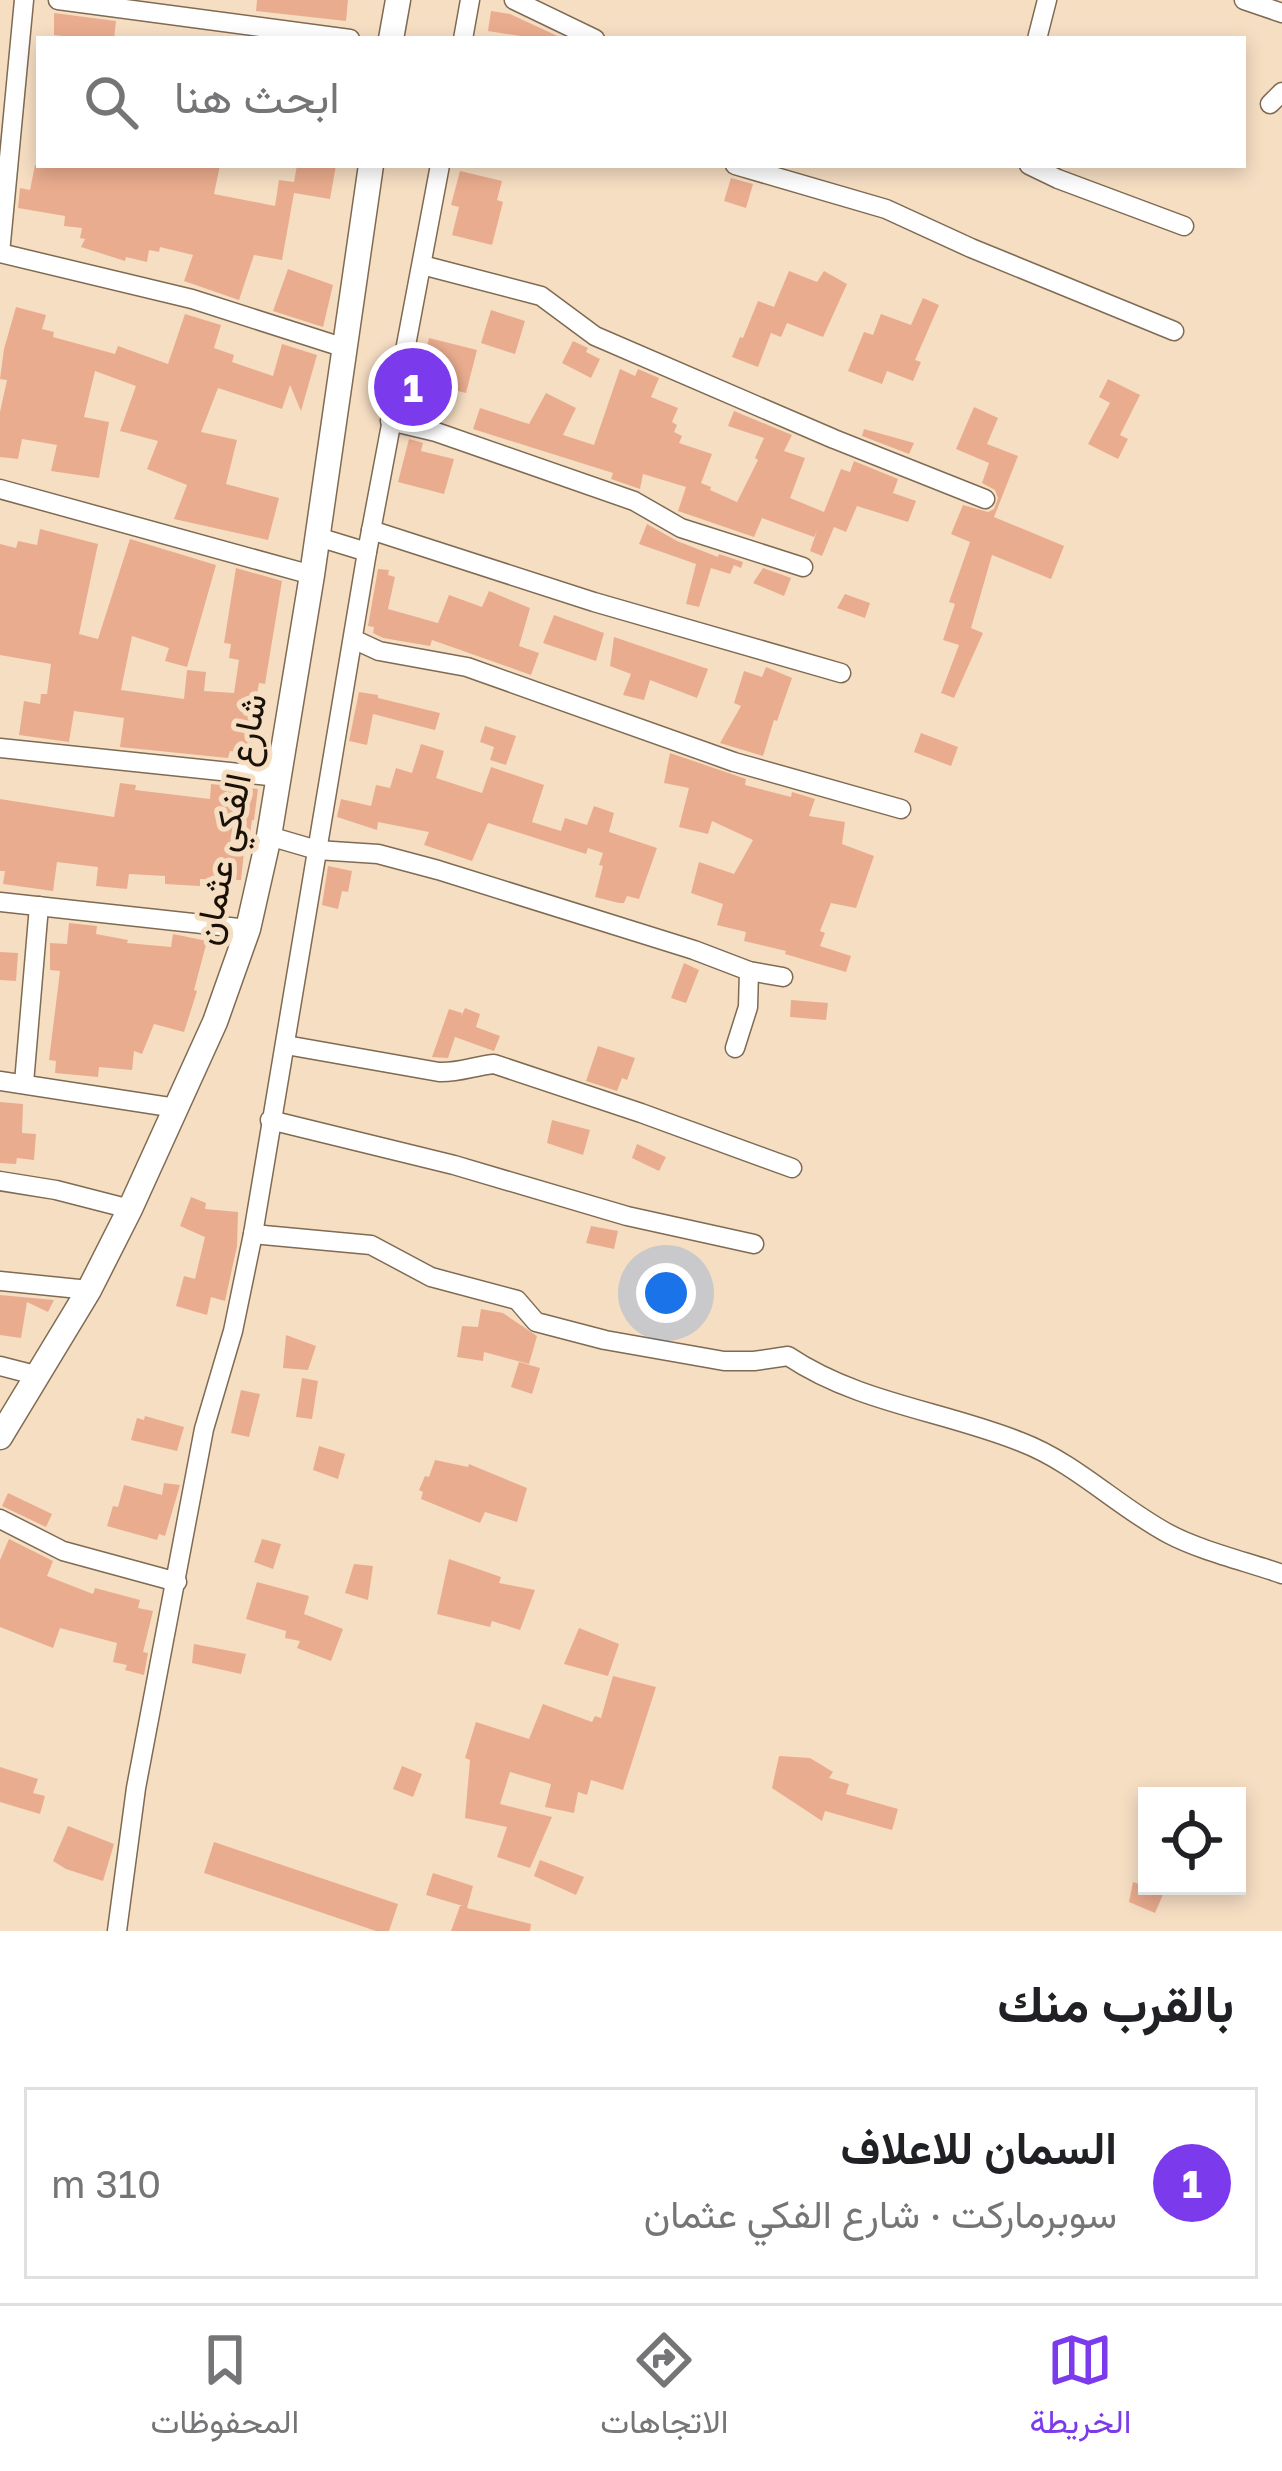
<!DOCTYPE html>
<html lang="ar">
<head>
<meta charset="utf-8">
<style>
	:root { --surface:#fff; --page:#f2f2f2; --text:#202124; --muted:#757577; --line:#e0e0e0; --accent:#7c3aed }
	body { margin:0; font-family:"Golos Text",Vazirmatn,sans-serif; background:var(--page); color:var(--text); direction:rtl }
	.controls { position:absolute; right:36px; bottom:36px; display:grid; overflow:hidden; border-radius:0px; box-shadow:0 6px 18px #0003 }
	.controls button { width:108px; height:108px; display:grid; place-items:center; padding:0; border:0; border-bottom:3px solid var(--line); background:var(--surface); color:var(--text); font:60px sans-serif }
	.you { position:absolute; left:666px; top:1293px; width:42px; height:42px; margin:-30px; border:9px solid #fff; border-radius:50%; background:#1a73e8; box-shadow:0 0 0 18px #1a73e833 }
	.badge { display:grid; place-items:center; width:78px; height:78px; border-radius:50%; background:var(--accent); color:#fff; font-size:39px; font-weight:700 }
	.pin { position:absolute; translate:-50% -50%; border:6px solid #fff; box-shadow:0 3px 12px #0006 }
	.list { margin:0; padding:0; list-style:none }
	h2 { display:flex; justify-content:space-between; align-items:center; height:156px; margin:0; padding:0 48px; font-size:51px }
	h2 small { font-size:39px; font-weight:400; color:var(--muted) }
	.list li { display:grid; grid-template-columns:78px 1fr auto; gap:36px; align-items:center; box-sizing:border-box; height:192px; margin:0 24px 24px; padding:0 24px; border:3px solid var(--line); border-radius:0px }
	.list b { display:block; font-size:45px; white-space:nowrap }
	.list p { margin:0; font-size:39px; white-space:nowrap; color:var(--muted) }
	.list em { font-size:39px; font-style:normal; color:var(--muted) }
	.icon { flex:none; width:66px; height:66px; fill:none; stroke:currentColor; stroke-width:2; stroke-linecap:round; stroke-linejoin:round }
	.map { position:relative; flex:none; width:1282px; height:1931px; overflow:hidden; direction:ltr }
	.search { position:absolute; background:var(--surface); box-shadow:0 6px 18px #0003; left:36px; right:36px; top:36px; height:132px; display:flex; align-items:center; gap:30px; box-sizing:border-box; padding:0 42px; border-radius:0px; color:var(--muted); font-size:45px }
	.sheet { height:372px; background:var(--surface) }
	nav { display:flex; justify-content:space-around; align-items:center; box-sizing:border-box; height:168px; border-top:3px solid var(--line); background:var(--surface); font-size:33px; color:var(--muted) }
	nav a { display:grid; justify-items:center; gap:6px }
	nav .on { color:var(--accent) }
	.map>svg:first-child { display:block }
	.building { fill:#eaac8e }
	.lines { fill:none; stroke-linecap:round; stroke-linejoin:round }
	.minor-casing { stroke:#7f6a52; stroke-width:21 }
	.tertiary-casing { stroke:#7f6a52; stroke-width:27 }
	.minor { stroke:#fff; stroke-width:18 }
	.tertiary { stroke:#fff; stroke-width:24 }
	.labels { text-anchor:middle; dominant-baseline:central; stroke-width:10; stroke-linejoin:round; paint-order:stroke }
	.street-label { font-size:36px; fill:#191108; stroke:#f6dec3 }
</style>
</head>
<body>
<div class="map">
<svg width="1282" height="1931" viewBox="0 0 1282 1931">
	<rect width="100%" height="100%" fill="#f6dec3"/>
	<g class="building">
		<path d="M257,0H348L346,21L256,11Z"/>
		<path d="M491,11L510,14L564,39H540L488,31Z"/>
		<path d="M54,13L116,21L114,39H85L54,35Z"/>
		<path d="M35,165H220L214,194L275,206L279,180L294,182L297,165H336L330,199L294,193L282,260L254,255L239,300L184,281L193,255L160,247L159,252L149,250L147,262L126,257L125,261L81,247L85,239L80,238L82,228L64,226L65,216L18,208L20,188L30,190Z"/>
		<path d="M460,171L502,181L497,200L503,202L492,245L452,235L459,207L451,205Z"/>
		<path d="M731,178L753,184L746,208L724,201Z"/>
		<path d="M288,269L333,285L323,327L273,311Z"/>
		<path d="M789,271L817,282L824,271L847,284L823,337L787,323L781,337L771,333L758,367L732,357L740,337L743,338L758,301L774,307Z"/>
		<path d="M923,298L939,305L915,360L921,362L913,381L887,371L882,384L848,371L864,332L873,335L881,314L911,325Z"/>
		<path d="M16,307L46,315L42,329L54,332L53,337L115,354L118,346L168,364L185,314L221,325L214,348L234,355L232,362L273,376L282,344L317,355L301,411L290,385L282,409L218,388L201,432L237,440L226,484L279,498L268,540L174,519L187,485L147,469L158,441L120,431L136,386L95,371L84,417L109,422L99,478L51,471L57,445L22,439L18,459L0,457V412L7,380L0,379L4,349Z"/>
		<path d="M491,310L525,321L515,354L481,343Z"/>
		<path d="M429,338L477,350L466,393L436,386L429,416L411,412Z"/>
		<path d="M573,341L588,348L586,352L600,359L591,378L562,363Z"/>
		<path d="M620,369L635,376L638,369L659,378L651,397L678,408L672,422L677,425L674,432L682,436L679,443L712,454L701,483L711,487L710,490L737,502L758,460L755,458L764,438L728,426L734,411L792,435L784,451L805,458L790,498L824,512L841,469L850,472L854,461L898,479L893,493L916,501L908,522L857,506L846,532L834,527L822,556L810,551L817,531L814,537L762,518L754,537L678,511L686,487L643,474L640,489L611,479L613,473L473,429L480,408L529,424L546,393L576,408L563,435L594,445Z"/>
		<path d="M1108,379L1140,395L1120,435L1128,439L1118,459L1088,444L1110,403L1099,397Z"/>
		<path d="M974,407L998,418L987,444L1018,456L994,517L1064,546L1051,579L992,555L971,628L983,633L954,698L941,693L959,645L943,640L955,604L949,602L970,542L951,534L963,505L988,512L994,509L998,498L995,490L982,483L989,463L956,449Z"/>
		<path d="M864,429L914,443L909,454L862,436Z"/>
		<path d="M409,439L423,443L421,451L454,459L444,494L398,482Z"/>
		<path d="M647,524L677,541L718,557L719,554L743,562L741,568L734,565L730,574L711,568L699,607L686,604L696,564L639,544Z"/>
		<path d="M40,529L98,544L79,634L98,639L130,539L216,565L187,667L165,661L169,648L132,636L121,690L184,699L187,670L206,672L204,691L234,693L239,660L229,658L231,644L224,643L236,568L282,581L265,684L259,683L250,732L253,733L251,754L230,751L228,758L120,747L124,718L74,711L69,742L19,735L24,701L40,704L41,694H47L51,664L0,655V544L16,548L18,541L37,545Z"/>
		<path d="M763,568L791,578L784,596L753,583Z"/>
		<path d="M378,569L389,570L388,575L395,577L388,609L438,623L449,595L482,607L489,591L530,608L519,646L539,653L531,675L432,640L430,646L383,638L373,633L374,627L368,626Z"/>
		<path d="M845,594L870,603L865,618L837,608Z"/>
		<path d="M554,615L604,633L596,661L543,643Z"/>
		<path d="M614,637L708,669L697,698L650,680L644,700L623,695L631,674L610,666Z"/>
		<path d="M766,667L792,678L777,721L774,720L763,756L720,743L741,706L734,703L744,671L762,677Z"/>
		<path d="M359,692L378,695V698L440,713L435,730L373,714L367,745L349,741Z"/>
		<path d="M485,726L516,736L506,765L490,760L494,747L480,742Z"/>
		<path d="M921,733L958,747L951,766L914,752Z"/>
		<path d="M421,744L444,751L436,778L482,793L491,767L544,785L532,822L561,831L565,818L587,825L594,806L614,813L609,832L657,848L639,899L627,896L624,903H619L595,897L603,866L599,865L603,853L588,848L586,854L488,823L472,861L424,845L429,832L378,822L377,830L337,817L341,799L371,806L376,785L390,788L396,768L412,773Z"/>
		<path d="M670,753L746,779L745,785L791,797L792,792L815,799L809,816L845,822L842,844L874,856L856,908L831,903L820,931L825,933L820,946L851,956L846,972L785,954L786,951L744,941L746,932L717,925L723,904L691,893L699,862L734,874L753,840L712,821L708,834L679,827L689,788L664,783Z"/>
		<path d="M120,783L136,785L135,790L210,799L211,784L258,789L254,820H252L250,834H246L241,880L200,879V886L165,884V876L129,874L127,889L96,886L98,867L57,862L53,891L3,884L5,871H0V799L114,817Z"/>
		<path d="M328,866L352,871L348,892L342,891L338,909L322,905Z"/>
		<path d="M69,923L97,926L96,934L128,940L127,943L171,947L173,934L207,941L194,990L197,991L184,1032L154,1024L142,1054L134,1051L132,1070L99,1067L98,1077L55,1073L56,1061L49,1060L60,971L50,970V943L67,944Z"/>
		<path d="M0,952L18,953L16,981L0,980Z"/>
		<path d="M684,963L699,970L686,1003L671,998Z"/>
		<path d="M791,1000L828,1003L826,1020L790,1017Z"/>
		<path d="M465,1008L480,1014L476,1027L500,1036L494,1051L455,1037L448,1058L432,1057L449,1009L462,1013L461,1017Z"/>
		<path d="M598,1046L635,1058L627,1080L622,1078L617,1091L586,1081Z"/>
		<path d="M0,1102L23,1104L22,1133L36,1134L34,1160L17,1158L16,1164L0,1163Z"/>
		<path d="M552,1120L590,1130L583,1155L547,1143Z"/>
		<path d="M637,1144L666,1157L659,1171L632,1158Z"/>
		<path d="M191,1197L206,1203L205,1209L238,1212L237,1246L225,1301L211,1297L207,1315L176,1306L184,1276L195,1279L205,1237L180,1226Z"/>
		<path d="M591,1226L618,1231L614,1249L586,1243Z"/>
		<path d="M0,1295L54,1300L48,1312L27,1302L21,1338L0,1335Z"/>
		<path d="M481,1309L503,1313L537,1336L529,1364L484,1352L483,1361L457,1357L462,1326L478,1327Z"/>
		<path d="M286,1335L316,1346L308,1370L283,1368Z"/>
		<path d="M519,1362L540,1368L532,1394L511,1387Z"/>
		<path d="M302,1378L318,1381L312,1419L296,1417Z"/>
		<path d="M241,1390L260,1394L249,1437L231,1433Z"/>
		<path d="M145,1416L184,1427L177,1451L131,1440L137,1418L144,1420Z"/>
		<path d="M319,1446L345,1454L338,1479L313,1470Z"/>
		<path d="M435,1460L468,1467L469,1464L527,1488L517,1522L485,1512L480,1523L421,1499L423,1492L419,1490L425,1476L429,1477Z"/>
		<path d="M164,1483L180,1485L165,1536L159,1534L157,1540L107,1526L113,1506L118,1507L124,1485L162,1495Z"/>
		<path d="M8,1493L52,1514L46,1527L2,1506Z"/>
		<path d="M9,1539L53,1561L47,1576L93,1594L95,1588L140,1600L138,1608L153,1611L143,1652L148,1653L144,1675L125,1670L127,1665L113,1662L117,1643L60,1628L53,1648L0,1627V1560Z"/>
		<path d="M262,1539L281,1544L273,1569L254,1562Z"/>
		<path d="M449,1559L501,1577L499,1583L535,1590L520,1630L492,1621L490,1627L437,1614Z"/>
		<path d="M354,1564L373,1566L368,1600L345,1593Z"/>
		<path d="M257,1582L309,1596L304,1614L343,1629L331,1661L297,1648L300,1641L285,1638L286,1631L246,1619Z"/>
		<path d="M579,1628L619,1644L608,1676L564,1664Z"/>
		<path d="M194,1644L246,1654L241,1674L192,1663Z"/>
		<path d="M613,1676L656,1687L623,1790L591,1780L587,1795L578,1792L574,1813L545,1807L551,1784L510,1772L500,1804L552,1817L530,1868L497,1857L507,1827L465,1818L470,1760L465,1758L476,1722L529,1739L543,1704L592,1722L595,1716L601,1718Z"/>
		<path d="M779,1756L810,1758L833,1772L829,1778L849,1784L846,1794L898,1809L892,1830L825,1811L822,1821L772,1788Z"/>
		<path d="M402,1766L422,1774L413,1797L393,1789Z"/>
		<path d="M0,1767L38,1779L33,1793L45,1796L40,1814L0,1802Z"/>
		<path d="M68,1826L114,1844L103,1881L66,1869L53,1861Z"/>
		<path d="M214,1842L398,1904L389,1931H376L204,1873Z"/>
		<path d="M540,1860L584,1877L576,1895L534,1876Z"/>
		<path d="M433,1873L473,1886L467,1908L531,1924L530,1931H451L460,1906H463L426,1895Z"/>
		<path d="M1133,1882L1164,1892L1155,1913L1129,1902Z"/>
	</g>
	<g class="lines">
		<g class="minor-casing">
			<g id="minor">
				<path d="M58,0L350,39"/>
				<path d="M514,0L595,39"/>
				<path d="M1244,0L1282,13"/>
				<path d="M463,39L470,0"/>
				<path d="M1037,39L1047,0"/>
				<path d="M1270,104L1282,92"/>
				<path d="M735,165L886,209L971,248L1174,331"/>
				<path d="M1029,165L1058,179L1184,226"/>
				<path d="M0,253L192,299L345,348"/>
				<path d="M0,253L24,0"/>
				<path d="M422,265L541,296L595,336L834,439L985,499"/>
				<path d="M390,421L436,432L634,501L681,528L803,567"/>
				<path d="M0,489L312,575"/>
				<path d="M371,530L594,602L841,673"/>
				<path d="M318,537L367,552"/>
				<path d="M353,639L379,651L467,667L734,762L901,809"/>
				<path d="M0,748L278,777"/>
				<path d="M269,836L317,850L378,854L438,870L694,950L749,971L783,977"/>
				<path d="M0,902L248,929"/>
				<path d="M286,1045L439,1072C458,1073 474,1066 494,1064L641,1113L792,1168"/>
				<path d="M735,1048L748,1007L749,971"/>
				<path d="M0,1081L176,1108"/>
				<path d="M24,1083L39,906"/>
				<path d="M270,1120L454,1165L627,1216L754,1244"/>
				<path d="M0,1181L56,1190L130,1209"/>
				<path d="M253,1234L371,1245L431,1277L517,1300L536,1322L605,1340L724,1361H754L788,1356C858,1403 944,1411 1021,1442C1076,1463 1118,1507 1169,1534C1201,1551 1248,1562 1282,1574"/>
				<path d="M0,1281L89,1290"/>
				<path d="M0,1366L39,1376"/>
				<path d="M0,1519L63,1551L177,1582"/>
				<path d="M117,1931L136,1788L204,1429L233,1331L253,1234L367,552L440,165"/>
			</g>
		</g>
		<g class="tertiary-casing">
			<g id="tertiary">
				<path d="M391,39L398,0"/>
				<path d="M0,1437L89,1290L130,1209L215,1022L248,929L269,836L312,575L371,165"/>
			</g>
		</g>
		<use href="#minor" class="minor"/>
		<use href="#tertiary" class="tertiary"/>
	</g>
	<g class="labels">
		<g class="street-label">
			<text transform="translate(229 819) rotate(-79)">شارع الفكي عثمان</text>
		</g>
	</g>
</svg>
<div class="controls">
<button><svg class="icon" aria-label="locate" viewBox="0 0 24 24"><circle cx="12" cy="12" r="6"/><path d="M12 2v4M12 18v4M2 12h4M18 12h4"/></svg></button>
</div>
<div class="you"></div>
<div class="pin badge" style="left:413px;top:387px">1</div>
<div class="search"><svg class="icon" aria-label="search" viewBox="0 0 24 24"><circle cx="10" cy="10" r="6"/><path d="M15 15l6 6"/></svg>ابحث هنا</div>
</div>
<section class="sheet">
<h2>بالقرب منك<small></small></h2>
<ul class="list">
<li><span class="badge">1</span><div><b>السمان للاعلاف</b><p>سوبرماركت · شارع الفكي عثمان</p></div><em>310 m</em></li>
</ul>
</section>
<nav>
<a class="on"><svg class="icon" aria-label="map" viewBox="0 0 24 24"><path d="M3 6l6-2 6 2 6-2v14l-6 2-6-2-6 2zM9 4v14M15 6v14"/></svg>الخريطة</a>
<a><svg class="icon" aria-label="directions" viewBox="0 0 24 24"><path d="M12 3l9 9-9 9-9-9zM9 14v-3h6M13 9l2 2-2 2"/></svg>الاتجاهات</a>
<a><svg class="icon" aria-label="saved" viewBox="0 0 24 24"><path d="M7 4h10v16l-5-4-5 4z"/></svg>المحفوظات</a>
</nav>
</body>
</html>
